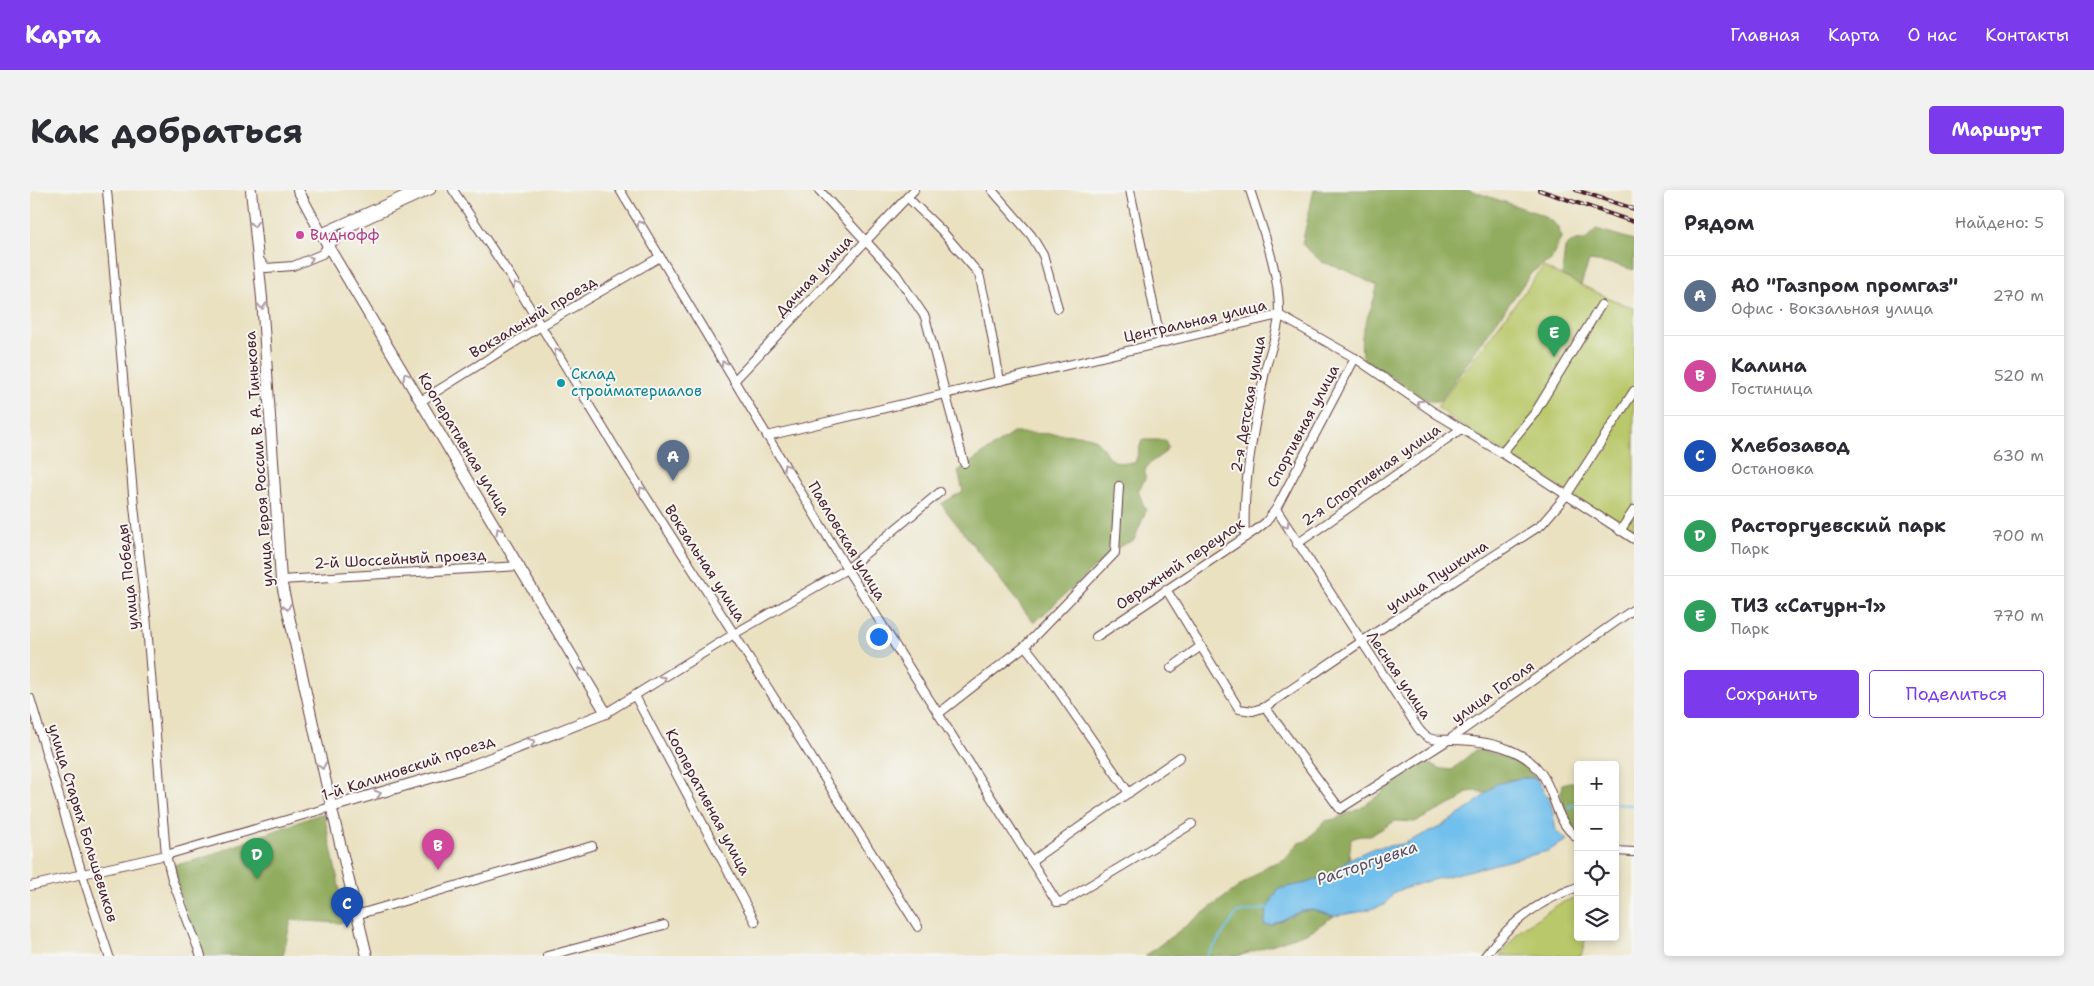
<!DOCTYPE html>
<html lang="ru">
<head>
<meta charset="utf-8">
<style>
	:root { --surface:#fff; --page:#f2f2f3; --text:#2b2b33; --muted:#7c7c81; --line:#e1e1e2; --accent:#7c3aed }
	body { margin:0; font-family:"Shantell Sans",sans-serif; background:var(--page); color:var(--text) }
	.controls { position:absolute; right:15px; bottom:15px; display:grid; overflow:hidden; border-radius:5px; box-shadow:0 2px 8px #0003 }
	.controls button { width:45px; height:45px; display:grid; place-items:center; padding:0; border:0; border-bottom:1px solid var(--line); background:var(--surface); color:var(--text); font:25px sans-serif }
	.you { position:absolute; left:848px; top:446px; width:18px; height:18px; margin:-12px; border:4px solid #fff; border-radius:50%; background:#1a73e8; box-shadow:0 0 0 8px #1a73e833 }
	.badge { display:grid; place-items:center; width:32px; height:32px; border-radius:50%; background:var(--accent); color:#fff; font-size:16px; font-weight:700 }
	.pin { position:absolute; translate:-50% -41px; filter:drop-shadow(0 1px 2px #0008) }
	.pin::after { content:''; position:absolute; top:26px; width:18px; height:15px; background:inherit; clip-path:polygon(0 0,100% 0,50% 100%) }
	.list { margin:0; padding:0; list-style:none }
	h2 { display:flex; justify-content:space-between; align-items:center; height:65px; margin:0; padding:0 20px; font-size:21px }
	h2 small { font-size:16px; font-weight:400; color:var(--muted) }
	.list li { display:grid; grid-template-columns:32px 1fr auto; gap:15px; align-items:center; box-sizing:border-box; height:80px; padding:0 20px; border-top:1px solid var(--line) }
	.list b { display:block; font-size:19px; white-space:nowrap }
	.list p { margin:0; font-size:16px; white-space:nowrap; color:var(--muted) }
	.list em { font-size:16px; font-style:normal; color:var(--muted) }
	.actions { display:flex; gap:10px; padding:15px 20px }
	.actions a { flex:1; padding:11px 0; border:1px solid var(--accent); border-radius:5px; text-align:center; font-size:18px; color:var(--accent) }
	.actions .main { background:var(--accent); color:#fff }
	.icon { flex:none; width:28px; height:28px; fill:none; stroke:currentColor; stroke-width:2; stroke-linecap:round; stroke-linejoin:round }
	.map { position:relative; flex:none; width:1604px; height:766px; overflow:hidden; border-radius:5px }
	header { display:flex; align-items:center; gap:30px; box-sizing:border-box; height:70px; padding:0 25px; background:var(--accent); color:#fff }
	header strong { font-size:24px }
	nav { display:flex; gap:28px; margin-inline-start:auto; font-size:18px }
	.intro { display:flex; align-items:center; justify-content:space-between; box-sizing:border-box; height:120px; padding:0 30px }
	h1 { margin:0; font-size:35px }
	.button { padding:12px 22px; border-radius:5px; background:var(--accent); color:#fff; font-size:18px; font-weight:700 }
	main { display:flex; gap:30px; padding:0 30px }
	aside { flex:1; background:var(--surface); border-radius:5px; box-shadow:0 2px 8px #0003 }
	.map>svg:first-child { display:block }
	.green { fill:#b9c86b; stroke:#82744b }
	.forest { fill:#92ac5f; stroke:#6e6645 }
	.water { fill:#71bfec; stroke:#5e6f8c }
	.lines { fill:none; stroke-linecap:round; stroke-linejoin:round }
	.stream { stroke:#71bfec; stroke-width:2 }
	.minor-casing { stroke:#623c42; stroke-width:10 }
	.tertiary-casing { stroke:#623c42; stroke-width:12 }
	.minor { stroke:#fff; stroke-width:8 }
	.tertiary { stroke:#fff; stroke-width:10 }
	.rail-casing { stroke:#4a1f2b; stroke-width:4 }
	.rail { stroke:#f6f6f2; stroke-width:2; stroke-dasharray:5.5; stroke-linecap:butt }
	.oneway { stroke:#ae9aa0 }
	.hotel-dot { fill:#d1479c; stroke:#f6f6f2; stroke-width:2 }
	.culture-dot { fill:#0f9aa8; stroke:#f6f6f2; stroke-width:2 }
	.labels { text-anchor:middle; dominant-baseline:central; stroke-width:4; stroke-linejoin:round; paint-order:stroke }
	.hotel-label { font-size:15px; fill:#b23c85; stroke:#f6f6f2; text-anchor:start }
	.street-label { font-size:15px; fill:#4a1f2b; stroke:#f6f6f2 }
	.culture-label { font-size:15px; fill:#0d838f; stroke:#f6f6f2; text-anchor:start }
	.water-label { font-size:16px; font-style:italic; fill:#564f65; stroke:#f6f6f2 }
</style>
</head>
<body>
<header>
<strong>Карта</strong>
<nav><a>Главная</a><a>Карта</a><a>О нас</a><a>Контакты</a></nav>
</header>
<div class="intro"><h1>Как добраться</h1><a class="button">Маршрут</a></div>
<main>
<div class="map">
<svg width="1604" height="766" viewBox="0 0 1604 766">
	<rect width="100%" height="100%" fill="#f6f6f2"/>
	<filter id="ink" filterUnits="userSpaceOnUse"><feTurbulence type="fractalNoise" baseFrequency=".02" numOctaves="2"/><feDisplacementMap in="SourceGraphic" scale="10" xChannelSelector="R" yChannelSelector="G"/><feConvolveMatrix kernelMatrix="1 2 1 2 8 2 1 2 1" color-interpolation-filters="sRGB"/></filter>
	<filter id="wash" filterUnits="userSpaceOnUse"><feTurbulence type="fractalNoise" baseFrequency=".0096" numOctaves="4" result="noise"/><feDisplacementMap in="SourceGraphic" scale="20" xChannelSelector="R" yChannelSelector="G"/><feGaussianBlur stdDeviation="1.12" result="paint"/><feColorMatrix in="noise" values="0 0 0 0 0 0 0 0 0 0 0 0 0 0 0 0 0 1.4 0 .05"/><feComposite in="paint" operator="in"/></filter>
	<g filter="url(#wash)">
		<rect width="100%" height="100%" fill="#eae1c1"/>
		<g class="green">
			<path d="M1513,77L1581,109L1604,118V345L1426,232L1407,217Z"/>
			<path d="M1548,706V747H1556L1551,766H1470L1491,739L1529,714Z"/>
		</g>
		<g class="forest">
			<path d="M1284,0H1439L1510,24L1524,33L1529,38L1531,48L1521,70L1502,82L1410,211H1399L1333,169C1326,139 1343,123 1347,96L1318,81L1292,72L1272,54Z"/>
			<path d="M1566,39L1604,50V80L1583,74L1559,71L1551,95L1532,85L1535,58L1542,52L1557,49Z"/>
			<path d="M983,243C995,243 1055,244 1061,247C1082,259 1069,275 1105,273L1112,250H1135L1138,257L1134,263L1120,273L1115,280V289L1108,301L1116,321L1104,350L1086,358L1004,433L911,314L933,301L928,281Z"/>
			<path d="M1453,560C1475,568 1491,569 1506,588C1486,588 1471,589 1456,603L1446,601L1437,602L1430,610L1385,632L1365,631L1340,646H1330L1321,649L1319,669L1304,682L1277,693L1248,699L1237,719L1234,735C1252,735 1266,718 1284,720C1291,721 1297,724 1304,726L1279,742L1209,766H1115L1237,676L1255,669L1268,653L1276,651L1295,631L1305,629L1331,618L1394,572L1412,579L1422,580L1444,561Z"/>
			<path d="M1541,592L1548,593V645L1539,638L1531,603L1532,594Z"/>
			<path d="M290,624H294L316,730L310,733L261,730L253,766H174L149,702L144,675L167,670Z"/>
		</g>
		<path class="water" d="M1490,588H1506L1521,614L1526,641L1537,650L1518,661L1398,691L1364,702L1355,715L1329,722L1304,726L1283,720L1271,721L1241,735H1234L1237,719L1248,699L1277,693L1304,682L1319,669L1344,658L1373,654L1410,637L1442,616L1466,594Z"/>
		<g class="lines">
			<g class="stream">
				<path d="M1585,614L1604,615"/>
				<path d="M1537,618L1548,613"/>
				<path d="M1177,766L1207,723L1239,718"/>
			</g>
		</g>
	</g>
	<g filter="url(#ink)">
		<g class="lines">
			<g class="minor-casing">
				<g id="minor">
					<path d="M77,0L104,316L116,425L136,665L142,689L171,766"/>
					<path d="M423,0L481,87L595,274L704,444L888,737"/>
					<path d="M590,0L817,379L1027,712L1034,711L1162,634"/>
					<path d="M789,0L866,84L895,127L934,273"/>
					<path d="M962,0L1001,45L1013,65L1028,118"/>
					<path d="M1100,0L1131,153"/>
					<path d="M877,7L911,40L949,84L957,119L970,191"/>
					<path d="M291,43L386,0"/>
					<path d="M228,68L236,78L263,76L292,64L298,56L324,35L401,0"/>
					<path d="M1325,168L1246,319L1388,538C1391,542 1394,546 1399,548C1406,551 1413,549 1421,550C1442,550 1466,553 1485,562C1531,583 1516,626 1548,648"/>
					<path d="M704,191L884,0"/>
					<path d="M391,211L511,136L630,67"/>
					<path d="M737,246L1249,125L1325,168L1405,223L1472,263L1604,349"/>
					<path d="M1472,263L1504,224L1571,115"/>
					<path d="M1590,341L1604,320"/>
					<path d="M1215,347C1212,294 1225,233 1235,181C1239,163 1248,144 1249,125C1250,82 1233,41 1220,0"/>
					<path d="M1267,354L1431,239"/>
					<path d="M251,390L490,376"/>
					<path d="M1136,399L1209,519L1223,521L1235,517L1331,452L1511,335L1536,306L1604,201"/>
					<path d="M1066,447L1226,340L1236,332L1246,319"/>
					<path d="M995,456L1016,483L1099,603"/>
					<path d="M1141,478L1171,456"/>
					<path d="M605,506L725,732"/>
					<path d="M0,508L53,687L79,766"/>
					<path d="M1235,517L1310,619L1420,549L1604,419"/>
					<path d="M576,523L704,444L817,379L910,302"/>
					<path d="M908,524L995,456L1085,363L1089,296"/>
					<path d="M1585,661L1604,662"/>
					<path d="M1001,671L1150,567"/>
					<path d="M0,696L136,665L301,617"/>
					<path d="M326,725L562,656"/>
					<path d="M517,766L634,735"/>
					<path d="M1455,766C1479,733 1509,710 1548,697"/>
				</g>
			</g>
			<g class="tertiary-casing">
				<g id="tertiary">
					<path d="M221,0L232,108L251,390L303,624L337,766"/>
					<path d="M268,0L298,56L576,523L438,577L301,617"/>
				</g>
			</g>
			<use href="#minor" class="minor"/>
			<use href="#tertiary" class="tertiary"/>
			<g class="rail-casing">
				<g id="rail">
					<path d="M1509,0L1604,32"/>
					<path d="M1546,0L1604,19"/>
				</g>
			</g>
			<use href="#rail" class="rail"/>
		</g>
		<defs><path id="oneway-chevron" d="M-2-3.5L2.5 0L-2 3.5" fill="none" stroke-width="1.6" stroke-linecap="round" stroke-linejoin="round" transform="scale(1.25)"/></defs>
		<g class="oneway">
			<use href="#oneway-chevron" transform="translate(224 34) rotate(84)"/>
			<use href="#oneway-chevron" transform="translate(610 34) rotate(-121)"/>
			<use href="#oneway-chevron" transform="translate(280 69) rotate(-22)"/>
			<use href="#oneway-chevron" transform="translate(486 95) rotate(-121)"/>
			<use href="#oneway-chevron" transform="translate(232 116) rotate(86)"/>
			<use href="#oneway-chevron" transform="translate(527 162) rotate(-122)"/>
			<use href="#oneway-chevron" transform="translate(694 174) rotate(-121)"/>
			<use href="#oneway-chevron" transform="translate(376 186) rotate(-121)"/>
			<use href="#oneway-chevron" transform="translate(1390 213) rotate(-146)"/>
			<use href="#oneway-chevron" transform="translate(756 277) rotate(-121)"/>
			<use href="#oneway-chevron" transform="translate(612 300) rotate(-123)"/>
			<use href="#oneway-chevron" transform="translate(1256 335) rotate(58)"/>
			<use href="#oneway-chevron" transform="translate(469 341) rotate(-121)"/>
			<use href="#oneway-chevron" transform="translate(257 417) rotate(78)"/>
			<use href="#oneway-chevron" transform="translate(551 481) rotate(-120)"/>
			<use href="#oneway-chevron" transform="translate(633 489) rotate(-32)"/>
			<use href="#oneway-chevron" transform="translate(502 552) rotate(-22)"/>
			<use href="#oneway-chevron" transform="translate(292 576) rotate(78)"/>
			<use href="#oneway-chevron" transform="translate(348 604) rotate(-16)"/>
		</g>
	</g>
	<circle class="hotel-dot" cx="270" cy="45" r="5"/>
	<circle class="culture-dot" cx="531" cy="193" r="5"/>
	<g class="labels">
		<g class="hotel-label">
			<text x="280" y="45">Виднофф</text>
		</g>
		<g class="street-label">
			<text transform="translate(784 86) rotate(-47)">Дачная улица</text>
			<text transform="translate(503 127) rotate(-31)">Вокзальный проезд</text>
			<text transform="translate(1165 131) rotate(-13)">Центральная улица</text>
			<text transform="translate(1218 214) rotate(-80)">2-я Детская улица</text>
			<text transform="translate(1273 236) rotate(-62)">Спортивная улица</text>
			<text transform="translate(434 254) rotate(59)">Кооперативная улица</text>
			<text transform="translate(229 269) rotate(-94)">улица Героя России В. А. Тинькова</text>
			<text transform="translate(1341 285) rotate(-35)">2-я Спортивная улица</text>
			<text transform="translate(817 351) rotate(59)">Павловская улица</text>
			<text transform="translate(370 369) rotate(-3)">2-й Шоссейный проезд</text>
			<text transform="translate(675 373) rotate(57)">Вокзальная улица</text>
			<text transform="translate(1150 374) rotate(-34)">Овражный переулок</text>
			<text transform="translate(1407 386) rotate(-33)">улица Пушкина</text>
			<text transform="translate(98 387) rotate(-96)">улица Победы</text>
			<text transform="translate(1369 485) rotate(56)">Лесная улица</text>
			<text transform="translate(1463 502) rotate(-35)">улица Гоголя</text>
			<text transform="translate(378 578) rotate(-18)">1-й Калиновский проезд</text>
			<text transform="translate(678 612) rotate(62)">Кооперативная улица</text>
			<text transform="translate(53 633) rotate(73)">улица Старых Большевиков</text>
		</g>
		<g class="culture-label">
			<text x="541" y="184">Склад<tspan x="541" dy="17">стройматериалов</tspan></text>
		</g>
		<g class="water-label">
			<text transform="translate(1337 673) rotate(-19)">Расторгуевка</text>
		</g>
	</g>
</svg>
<div class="controls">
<button>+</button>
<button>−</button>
<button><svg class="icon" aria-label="locate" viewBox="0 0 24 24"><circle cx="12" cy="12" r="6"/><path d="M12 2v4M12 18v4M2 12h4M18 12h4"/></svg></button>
<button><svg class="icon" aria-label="layers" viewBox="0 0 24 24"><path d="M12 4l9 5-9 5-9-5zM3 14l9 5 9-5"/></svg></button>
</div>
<div class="you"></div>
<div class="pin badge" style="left:643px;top:291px;background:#5c6f8a">A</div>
<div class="pin badge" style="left:408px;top:680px;background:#d1479c">B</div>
<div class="pin badge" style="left:317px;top:738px;background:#1a4fb4">C</div>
<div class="pin badge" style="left:227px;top:689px;background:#2e9e5b">D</div>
<div class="pin badge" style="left:1524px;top:167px;background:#2e9e5b">E</div>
</div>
<aside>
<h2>Рядом<small>Найдено: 5</small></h2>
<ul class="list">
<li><span class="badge" style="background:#5c6f8a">A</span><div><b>АО &quot;Газпром промгаз&quot;</b><p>Офис · Вокзальная улица</p></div><em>270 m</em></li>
<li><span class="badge" style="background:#d1479c">B</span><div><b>Калина</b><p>Гостиница</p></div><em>520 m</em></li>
<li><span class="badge" style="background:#1a4fb4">C</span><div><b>Хлебозавод</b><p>Остановка</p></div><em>630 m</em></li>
<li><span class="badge" style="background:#2e9e5b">D</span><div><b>Расторгуевский парк</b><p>Парк</p></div><em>700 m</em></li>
<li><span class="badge" style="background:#2e9e5b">E</span><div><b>ТИЗ «Сатурн-1»</b><p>Парк</p></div><em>770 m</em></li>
</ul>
<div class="actions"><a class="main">Сохранить</a><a>Поделиться</a></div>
</aside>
</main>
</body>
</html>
